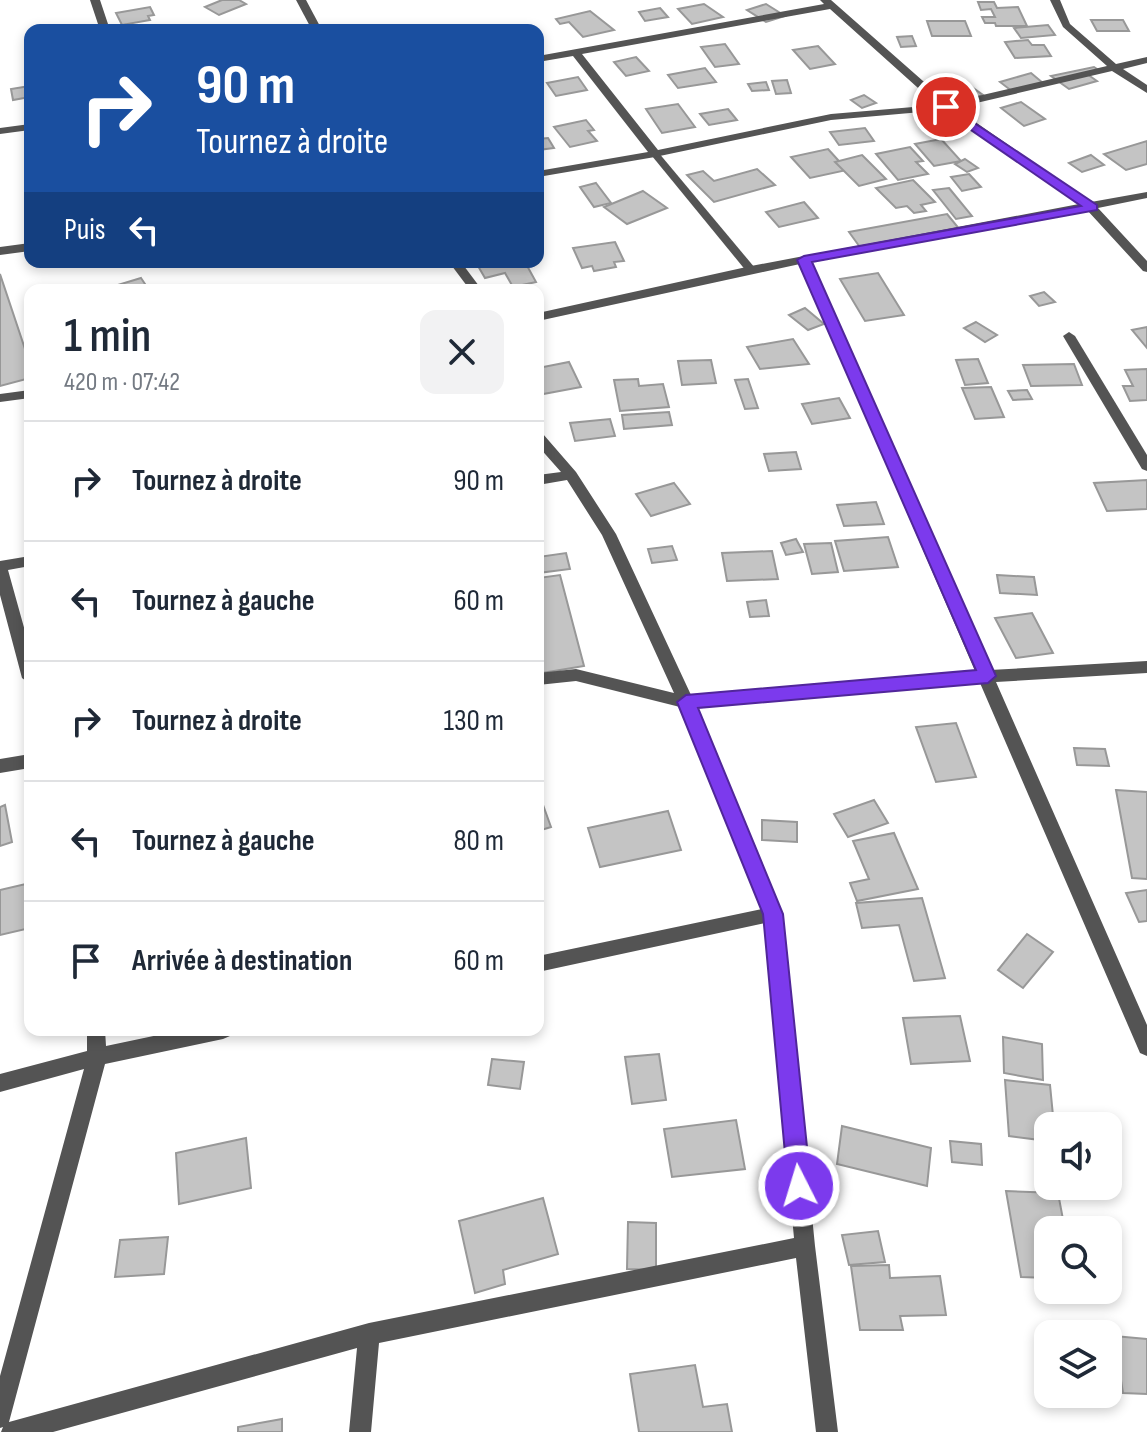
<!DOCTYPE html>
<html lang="fr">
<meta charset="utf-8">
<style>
body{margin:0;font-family:"Sofia Sans Condensed",sans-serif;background:#f2f2f3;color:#1f2937;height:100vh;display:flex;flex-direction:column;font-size:30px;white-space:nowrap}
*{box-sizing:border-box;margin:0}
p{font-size:26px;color:#747a83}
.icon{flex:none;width:44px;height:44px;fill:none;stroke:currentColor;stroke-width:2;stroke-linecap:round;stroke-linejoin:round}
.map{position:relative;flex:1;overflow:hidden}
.side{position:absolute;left:24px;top:284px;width:520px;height:752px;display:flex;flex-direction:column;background:#fff;border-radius:16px;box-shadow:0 4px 12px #0003}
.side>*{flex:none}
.top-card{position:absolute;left:24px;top:24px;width:520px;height:244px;border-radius:16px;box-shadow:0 4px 12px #0003;background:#1a4fa0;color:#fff;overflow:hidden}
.tools{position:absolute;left:1034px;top:1112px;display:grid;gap:16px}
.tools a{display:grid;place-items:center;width:88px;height:88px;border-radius:16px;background:#fff;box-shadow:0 4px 12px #0003;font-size:40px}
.pin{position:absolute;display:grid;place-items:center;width:68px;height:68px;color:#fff;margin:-34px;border:4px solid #fff;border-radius:50%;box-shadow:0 2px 8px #0007}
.me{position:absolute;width:88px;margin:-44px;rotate:355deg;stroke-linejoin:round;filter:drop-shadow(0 0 6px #0008)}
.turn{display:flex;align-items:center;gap:28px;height:168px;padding:0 40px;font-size:36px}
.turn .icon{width:104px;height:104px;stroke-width:2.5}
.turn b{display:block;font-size:56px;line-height:68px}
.then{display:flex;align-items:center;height:76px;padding:0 40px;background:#0003;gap:16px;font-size:30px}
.round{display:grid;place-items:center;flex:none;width:84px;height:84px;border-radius:16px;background:#f2f2f3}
.headline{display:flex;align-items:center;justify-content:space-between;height:136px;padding:0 40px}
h1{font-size:48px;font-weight:600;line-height:60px}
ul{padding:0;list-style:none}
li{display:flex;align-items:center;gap:24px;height:120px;padding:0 40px;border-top:2px solid #e0e1e3}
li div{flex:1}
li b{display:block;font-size:30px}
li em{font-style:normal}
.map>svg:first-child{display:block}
</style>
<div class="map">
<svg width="1147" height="1432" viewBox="0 0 1147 1432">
<rect width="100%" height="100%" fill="#fff"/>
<g fill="#c4c4c4" stroke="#989898" stroke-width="2">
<polygon points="222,0 239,0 246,4 219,15 205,7"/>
<polygon points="978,2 994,2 997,8 1018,7 1027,26 996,26 995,23 985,23 982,17 995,17 991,9 981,10"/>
<polygon points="704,4 723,17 692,24 678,9"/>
<polygon points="766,4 785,16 766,22 747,10"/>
<polygon points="150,7 154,15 148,16 150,20 122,25 116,13"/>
<polygon points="660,8 668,17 645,21 639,12"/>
<polygon points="590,11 614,30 583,37 569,22 560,24 556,19"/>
<polygon points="1091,20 1123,20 1129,31 1097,31"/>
<polygon points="927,21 965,21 971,36 932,36"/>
<polygon points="1048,25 1055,35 1021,38 1014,28"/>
<polygon points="912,36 916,46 901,47 897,37"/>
<polygon points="1028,40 1032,45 1044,45 1051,56 1015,58 1005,42"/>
<polygon points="725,44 739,64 715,67 701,47"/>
<polygon points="818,46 835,64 810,69 793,50"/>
<polygon points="636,57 649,71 626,76 614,62"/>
<polygon points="1094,67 1100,71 1087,74 1097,81 1069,89 1051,76"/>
<polygon points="705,68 716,82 678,88 668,75"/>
<polygon points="1031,73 1043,83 1013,92 1000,82"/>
<polygon points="578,77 587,90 556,96 547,83"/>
<polygon points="787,80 791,93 776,94 772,81"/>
<polygon points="962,80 983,95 962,102 941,87"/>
<polygon points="766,82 769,90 752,91 748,84"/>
<polygon points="30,86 30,97 13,100 11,89"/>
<polygon points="864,95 876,103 862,108 851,100"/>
<polygon points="1021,102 1045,119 1024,126 1001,108"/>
<polygon points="678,104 695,127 662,133 646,109"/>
<polygon points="728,109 737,120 709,125 700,114"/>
<polygon points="586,120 594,130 588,131 597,141 570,147 554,127"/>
<polygon points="865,128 874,141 839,145 830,132"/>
<polygon points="548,138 554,148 538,150 538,139"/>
<polygon points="941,139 961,161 934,166 915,144"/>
<polygon points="1147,141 1147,164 1126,170 1104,154"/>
<polygon points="910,147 923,161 916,162 928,174 898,180 876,154"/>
<polygon points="828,149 847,170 810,178 791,157"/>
<polygon points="862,155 886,179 859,186 835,162"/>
<polygon points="1091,155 1104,165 1082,172 1069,163"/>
<polygon points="965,159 978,168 967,172 955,164"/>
<polygon points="757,169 775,185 714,202 687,175 703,171 714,181"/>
<polygon points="969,174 981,187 962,191 951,177"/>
<polygon points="913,180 935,202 921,205 926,211 914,213 907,206 896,208 876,188"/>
<polygon points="596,183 611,203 594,207 580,187"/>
<polygon points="949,188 972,216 956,219 933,190"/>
<polygon points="643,191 667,208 627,224 604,207"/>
<polygon points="804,202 818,218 779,227 766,212"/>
<polygon points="947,214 961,231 862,250 849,232"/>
<polygon points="615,242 624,261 614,262 616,267 594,271 592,266 582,268 573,248"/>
<polygon points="497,262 525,262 536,282 513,287 505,273 485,278 478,266"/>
<polygon points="878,273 904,315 865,321 840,279"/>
<polygon points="0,274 30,364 30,378 0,386"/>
<polygon points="141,278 149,290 113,290 111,287"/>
<polygon points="1044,292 1055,302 1039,306 1030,296"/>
<polygon points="805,308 824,324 808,330 789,315"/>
<polygon points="976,322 997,335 985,342 964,328"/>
<polygon points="1147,327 1147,348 1132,330"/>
<polygon points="793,339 809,364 760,369 747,347"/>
<polygon points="978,359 988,383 965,385 956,360"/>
<polygon points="711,360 716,383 682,385 678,361"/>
<polygon points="569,362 581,387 538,395 538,368"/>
<polygon points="1074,364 1082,385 1031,386 1023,365"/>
<polygon points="1147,369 1147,400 1130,401 1123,386 1133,386 1125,370"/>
<polygon points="638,379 639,386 663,384 669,407 620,411 614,380"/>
<polygon points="748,379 758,408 745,409 735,380"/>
<polygon points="991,387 1004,417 975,419 962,388"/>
<polygon points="1027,390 1032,399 1013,400 1008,391"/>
<polygon points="839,398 850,418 812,424 802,404"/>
<polygon points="669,412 672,425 624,429 622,415"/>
<polygon points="610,419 615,436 575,441 570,423"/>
<polygon points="796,452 801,469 769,471 764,454"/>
<polygon points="1147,480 1147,509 1107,511 1094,483"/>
<polygon points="674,483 690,504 651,516 636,494"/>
<polygon points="876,502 884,524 844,526 837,505"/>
<polygon points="888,537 898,567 844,571 835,541"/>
<polygon points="796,539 803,552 786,555 781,543"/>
<polygon points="831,543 838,572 812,574 804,544"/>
<polygon points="672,546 677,560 652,563 648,549"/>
<polygon points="772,551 778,579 727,581 722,553"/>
<polygon points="566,553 570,569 538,573 538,557"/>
<polygon points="560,575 584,666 542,673 538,655 538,578"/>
<polygon points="997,575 1034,577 1037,595 1000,593"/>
<polygon points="766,600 769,616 750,617 747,602"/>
<polygon points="1032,613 1053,653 1016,658 995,618"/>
<polygon points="956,723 976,777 936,782 916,727"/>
<polygon points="1074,748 1105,749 1109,766 1077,765"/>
<polygon points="1116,790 1147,792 1147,879 1132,878"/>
<polygon points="538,791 551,827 538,831"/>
<polygon points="874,800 888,823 848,837 834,814"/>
<polygon points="5,805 12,842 0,846 0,807"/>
<polygon points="668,811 681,850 600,867 588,828"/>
<polygon points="762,820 797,822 797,842 762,840"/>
<polygon points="894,833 918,889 857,901 850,883 869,879 853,841"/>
<polygon points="30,883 30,928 0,935 0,890"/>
<polygon points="1147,890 1147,921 1139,922 1126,893"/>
<polygon points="922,898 945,978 914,981 899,925 862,928 856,903"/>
<polygon points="1027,934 1053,952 1023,988 998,970"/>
<polygon points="960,1016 970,1061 911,1064 903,1018"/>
<polygon points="1003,1037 1042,1044 1043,1080 1004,1073"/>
<polygon points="659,1054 666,1100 632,1104 625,1057"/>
<polygon points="492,1059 524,1062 520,1089 488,1085"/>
<polygon points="1005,1080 1050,1085 1054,1126 1048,1126 1048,1141 1009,1136"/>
<polygon points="736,1120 745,1169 672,1177 664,1129"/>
<polygon points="842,1126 931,1148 927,1186 837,1164"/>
<polygon points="246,1138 251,1188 179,1204 176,1153"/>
<polygon points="950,1141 981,1144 982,1165 952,1162"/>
<polygon points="1006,1191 1058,1193 1065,1230 1048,1230 1048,1278 1021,1277"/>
<polygon points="543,1198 558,1254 503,1270 505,1284 475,1293 459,1221"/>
<polygon points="628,1222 656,1223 656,1270 627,1269"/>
<polygon points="878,1231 885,1262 849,1265 842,1235"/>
<polygon points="168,1237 164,1274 115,1277 120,1240"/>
<polygon points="889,1265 890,1278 940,1276 946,1315 900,1316 903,1330 860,1330 851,1266"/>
<polygon points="1114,1336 1147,1339 1147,1394 1123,1393"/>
<polygon points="1108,1350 1114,1350 1120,1391 1108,1390"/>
<polygon points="695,1365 703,1407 727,1404 732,1432 639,1432 630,1374"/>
<polygon points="282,1419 282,1432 238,1432 238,1427"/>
</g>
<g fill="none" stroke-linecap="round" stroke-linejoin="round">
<polygon fill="#545454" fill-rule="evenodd" points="652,152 658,152 755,268 755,272 747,272 652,156"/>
<g fill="#545454" fill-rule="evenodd">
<polygon points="90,0 100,0 110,30 100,30"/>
<polygon points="296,0 306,0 322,30 312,30"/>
<path d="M820,0H831L948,103L1107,66L1063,27L1050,0H1060L1070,24L1116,64L1147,57V63L1123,69L1147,85V93L1112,71L955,108L1091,202L1147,192V198L1098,208L1147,261V272L1143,271L1087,210L811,262L990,670L1147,661V673L996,682L1147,1025V1056L1140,1053L980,683L696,707L782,914L815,1246L838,1432H816L796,1258L379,1343L371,1432H349L357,1348L53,1432H1L3,1427L0,1428V1376L84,1069L0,1092V1074L87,1051V1030H105L106,1046L182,1030H232L230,1036L223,1039L105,1064L9,1422L369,1323L794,1238L765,923L538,972V956L762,909L680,707L576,681L538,685V673L576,669L674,693L602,535L567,480L538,485V475L561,472L538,446V433L543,434L576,472L616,534L691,695L975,671L800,264L538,321V313L751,266L1079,204L944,110L831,120L655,157L538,177V171L648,152L573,56L538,62V56L824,4ZM830,9L937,105L831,114L658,150L582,54Z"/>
<polygon points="30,124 30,130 0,134 0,128"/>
<polygon points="30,243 30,251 0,255 0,247"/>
<polygon points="449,262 461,262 482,290 470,290"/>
<polygon points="1069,332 1075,336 1147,455 1147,471 1142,469 1063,336"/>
<polygon points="30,390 30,398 0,402 0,394"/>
<polygon points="30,556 30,566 8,570 30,649 30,684 22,678 0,595 0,561"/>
<polygon points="30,754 30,768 0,773 0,759"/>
</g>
</g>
<polygon fill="#7c3aed" stroke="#51269a" stroke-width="2" points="946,104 1097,205 1097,210 812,262 996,676 988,683 698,708 783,914 811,1186 807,1194 799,1197 791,1194 788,1186 763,914 677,702 686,695 976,670 797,260 804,256 1081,206 942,110 940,107"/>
</svg>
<div class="tools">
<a><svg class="icon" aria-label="sound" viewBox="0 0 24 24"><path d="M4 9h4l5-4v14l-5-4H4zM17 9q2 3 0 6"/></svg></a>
<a><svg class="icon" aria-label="search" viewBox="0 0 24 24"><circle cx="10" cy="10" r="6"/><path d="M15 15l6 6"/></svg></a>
<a><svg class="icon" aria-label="layers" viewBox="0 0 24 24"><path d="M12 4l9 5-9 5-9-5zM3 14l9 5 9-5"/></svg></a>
</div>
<div class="pin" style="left:946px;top:107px;background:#d93025"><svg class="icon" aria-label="arrive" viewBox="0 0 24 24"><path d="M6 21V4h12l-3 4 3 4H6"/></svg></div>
<svg class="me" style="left:799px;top:1186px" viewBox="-20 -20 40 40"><circle r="17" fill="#7c3aed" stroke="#fff" stroke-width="3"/><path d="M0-11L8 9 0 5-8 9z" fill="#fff"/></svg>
<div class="top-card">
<div class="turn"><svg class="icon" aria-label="right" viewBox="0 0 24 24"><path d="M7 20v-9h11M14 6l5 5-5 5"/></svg><div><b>90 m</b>Tournez à droite</div></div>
<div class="then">Puis<svg class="icon" aria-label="left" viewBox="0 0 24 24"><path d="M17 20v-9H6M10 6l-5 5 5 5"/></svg></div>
</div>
<section class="side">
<div class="headline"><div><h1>1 min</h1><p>420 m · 07:42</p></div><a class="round"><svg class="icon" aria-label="close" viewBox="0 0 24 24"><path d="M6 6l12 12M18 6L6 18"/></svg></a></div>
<ul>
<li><svg class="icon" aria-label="right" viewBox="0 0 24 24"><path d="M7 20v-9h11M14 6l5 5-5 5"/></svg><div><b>Tournez à droite</b></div><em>90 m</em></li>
<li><svg class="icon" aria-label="left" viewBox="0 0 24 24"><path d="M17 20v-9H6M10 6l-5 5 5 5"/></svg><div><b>Tournez à gauche</b></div><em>60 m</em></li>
<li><svg class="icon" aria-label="right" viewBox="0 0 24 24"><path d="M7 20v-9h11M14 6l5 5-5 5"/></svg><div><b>Tournez à droite</b></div><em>130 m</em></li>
<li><svg class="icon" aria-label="left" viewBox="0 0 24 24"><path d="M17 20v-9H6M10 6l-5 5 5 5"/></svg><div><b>Tournez à gauche</b></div><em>80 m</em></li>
<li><svg class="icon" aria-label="arrive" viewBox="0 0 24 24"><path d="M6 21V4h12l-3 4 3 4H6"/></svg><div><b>Arrivée à destination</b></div><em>60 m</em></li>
</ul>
</section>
</div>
